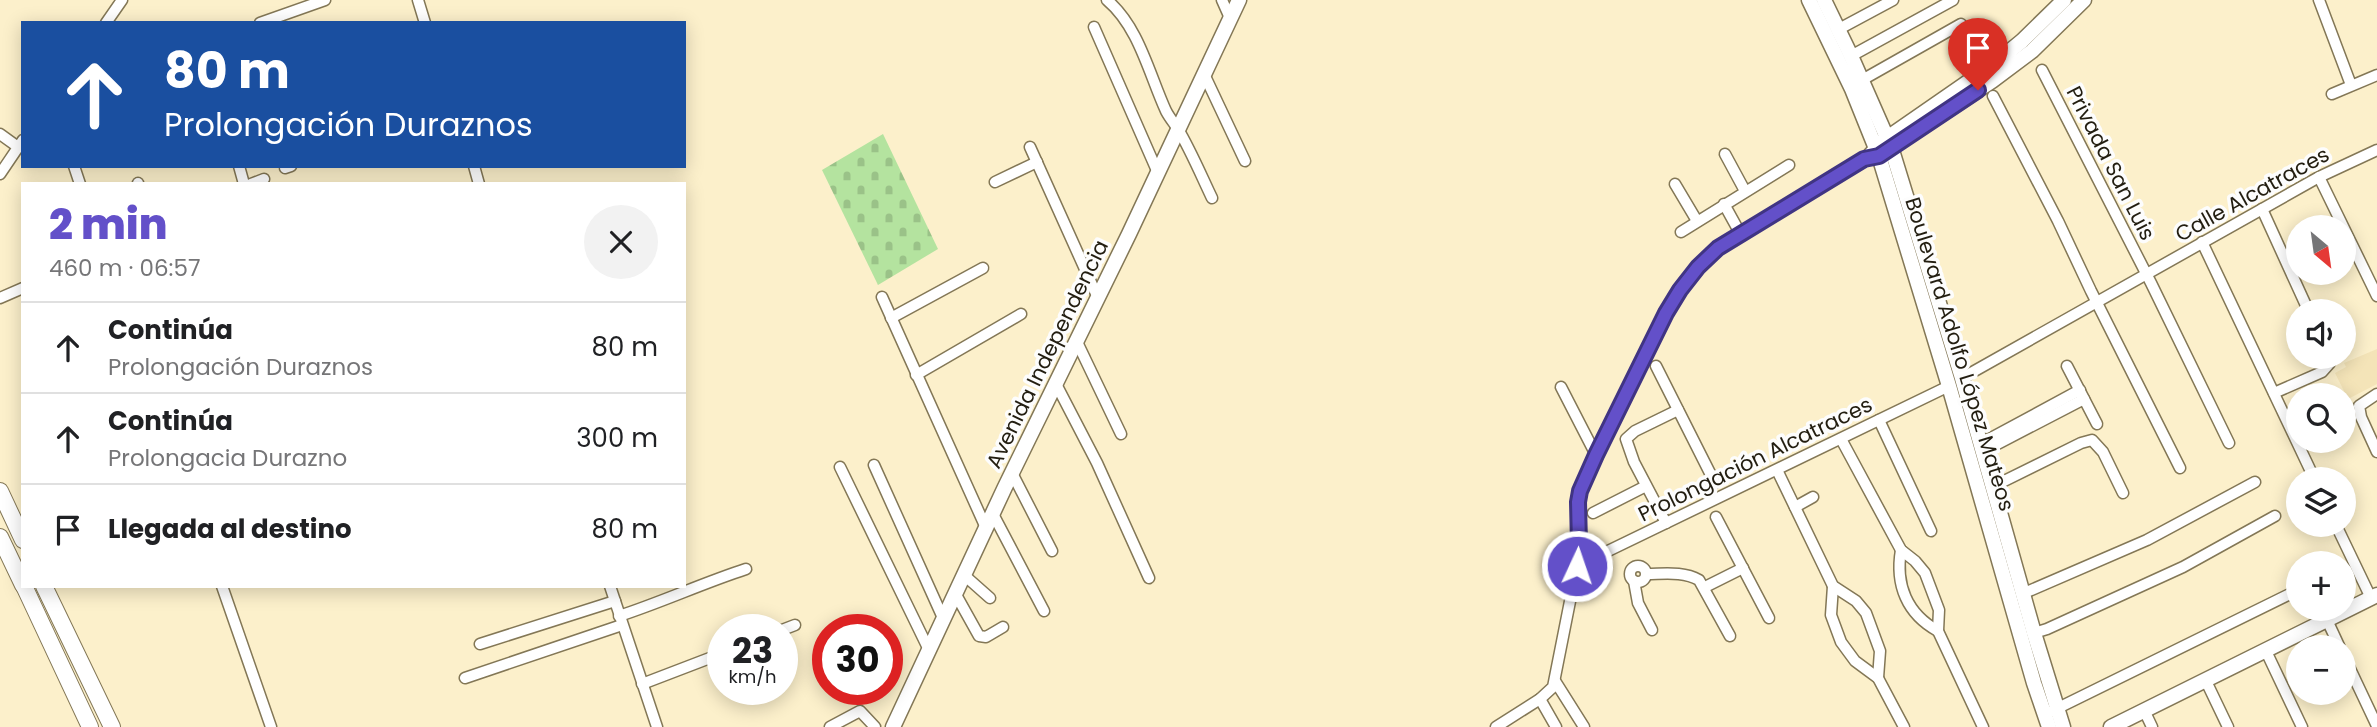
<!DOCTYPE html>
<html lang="es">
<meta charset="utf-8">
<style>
body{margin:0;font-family:Poppins,sans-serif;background:#f2f2f2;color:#202124;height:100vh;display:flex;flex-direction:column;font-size:26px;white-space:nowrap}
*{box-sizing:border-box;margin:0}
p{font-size:23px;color:#757577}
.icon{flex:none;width:38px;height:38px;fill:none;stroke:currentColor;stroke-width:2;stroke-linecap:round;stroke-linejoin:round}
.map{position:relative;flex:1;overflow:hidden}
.panel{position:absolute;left:21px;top:182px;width:665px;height:406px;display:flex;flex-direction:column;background:#fff;border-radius:0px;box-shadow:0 4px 18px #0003}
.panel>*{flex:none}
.banner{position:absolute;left:21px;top:21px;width:665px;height:147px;border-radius:0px;box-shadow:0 4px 18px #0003;background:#1a4fa0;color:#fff;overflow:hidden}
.needle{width:46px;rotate:151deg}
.tools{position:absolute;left:2286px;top:215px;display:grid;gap:14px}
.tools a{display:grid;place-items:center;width:70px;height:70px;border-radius:50%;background:#fff;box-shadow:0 4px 18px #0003;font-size:35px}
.speed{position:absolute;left:707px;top:614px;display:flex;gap:14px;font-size:35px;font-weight:700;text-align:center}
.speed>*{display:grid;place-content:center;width:91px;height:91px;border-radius:50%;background:#fff;box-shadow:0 4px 18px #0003;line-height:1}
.speed small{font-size:18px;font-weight:400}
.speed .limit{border:10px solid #d22;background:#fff;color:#111}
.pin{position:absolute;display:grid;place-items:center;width:60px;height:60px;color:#fff;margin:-72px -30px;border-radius:50% 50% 50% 0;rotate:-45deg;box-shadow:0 0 7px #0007}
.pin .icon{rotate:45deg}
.me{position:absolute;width:77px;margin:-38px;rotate:3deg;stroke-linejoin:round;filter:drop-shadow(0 0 5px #0008)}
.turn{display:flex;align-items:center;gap:24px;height:147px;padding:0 28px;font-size:32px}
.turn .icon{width:91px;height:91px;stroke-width:2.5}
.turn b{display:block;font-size:49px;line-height:60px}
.round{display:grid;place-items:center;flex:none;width:74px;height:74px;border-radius:37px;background:#f2f2f2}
.head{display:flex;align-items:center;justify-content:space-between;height:119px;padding:0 28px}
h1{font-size:42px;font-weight:800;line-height:52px;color:#6350c9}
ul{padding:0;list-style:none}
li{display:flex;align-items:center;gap:21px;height:91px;padding:0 28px;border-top:2px solid #e0e0e0}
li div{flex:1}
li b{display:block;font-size:26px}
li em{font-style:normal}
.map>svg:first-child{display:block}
</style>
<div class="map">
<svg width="2377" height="727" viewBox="0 0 2377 727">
<defs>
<pattern id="cemetery-stones" width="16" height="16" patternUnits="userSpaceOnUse" patternTransform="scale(1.75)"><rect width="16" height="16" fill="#b4e39f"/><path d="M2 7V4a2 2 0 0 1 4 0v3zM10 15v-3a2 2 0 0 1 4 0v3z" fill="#9ac288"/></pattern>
</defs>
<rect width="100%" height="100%" fill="#fcf0cb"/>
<polygon fill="#f4e4b8" points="2377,349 2377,384 2348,399 2335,373 2346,367 2344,363"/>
<polygon fill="url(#cemetery-stones)" points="883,134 938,249 878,285 822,170"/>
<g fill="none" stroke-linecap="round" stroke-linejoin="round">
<g stroke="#837756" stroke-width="13">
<g id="street">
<polyline points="418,0 425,23"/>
<path d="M1107,0C1139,27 1149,74 1166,111C1169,117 1174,123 1178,129C1191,151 1201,175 1212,198"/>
<polyline points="1222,0 1230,18"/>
<polyline points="2319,0 2351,85"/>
<polyline points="106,23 122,0"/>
<polyline points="260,23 325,0"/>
<polyline points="1094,27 1158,173"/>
<polyline points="1839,29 1893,0"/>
<polyline points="1851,56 1953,0"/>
<polyline points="2042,70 2151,283 2229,443"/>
<polyline points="1204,74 1245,161"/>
<polyline points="1862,80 1961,24"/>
<polyline points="2332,94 2377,75"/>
<polyline points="1993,96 2058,221 2091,291 2180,468"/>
<polyline points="0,134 18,147"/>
<polyline points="1030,147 1098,298"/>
<polyline points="1725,154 1745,191"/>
<polyline points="74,166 80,184"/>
<polyline points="239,166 244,184"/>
<polyline points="474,166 479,184"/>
<polyline points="285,168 291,166"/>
<polyline points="0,174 23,140"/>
<polyline points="2319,177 2377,296"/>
<polyline points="995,182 1037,162"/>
<polyline points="138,183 138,184"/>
<polyline points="251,184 264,179"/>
<polyline points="1675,184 1697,221"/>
<polyline points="1724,204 1740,233"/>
<polyline points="2262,209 2309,312"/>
<polyline points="1681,232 1789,165"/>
<polyline points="2202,242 2315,480"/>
<polyline points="882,297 986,528"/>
<polyline points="0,298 23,288"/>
<polyline points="891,318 983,268"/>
<polyline points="1077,342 1121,434"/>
<polyline points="1656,366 1715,483"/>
<polyline points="2067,366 2097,424"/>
<polyline points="916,375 1021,314"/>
<polyline points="1962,378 2319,177 2377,150"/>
<polyline points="1056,384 1097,463 1149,578"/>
<polyline points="1561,387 1596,455"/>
<polyline points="2274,393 2322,372 2330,363 2330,357"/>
<polyline points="2377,394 2359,406 2361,417 2377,452"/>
<polyline points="1879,420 1931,531"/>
<polyline points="1841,439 1901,550 1915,561 1925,573 1939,610 1938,631 1983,727"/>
<polyline points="1980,444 2080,390"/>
<polyline points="1982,452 2084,399"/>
<polyline points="874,465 943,618"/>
<polyline points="840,467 929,650"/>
<polyline points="1777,470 1833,586 1856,601 1866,613 1880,651 1878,678"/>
<polyline points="1012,473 1052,551"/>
<polyline points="1992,487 2081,443 2092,440 2103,452 2123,493"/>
<polyline points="1795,507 1813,497"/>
<polyline points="1593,513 1646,486"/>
<polyline points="993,514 1044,611"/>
<polyline points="1716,517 1769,618"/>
<polyline points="1666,523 1634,462 1626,439 1635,431 1678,410"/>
<polyline points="2336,525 2371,598"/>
<path d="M1901,550C1895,585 1907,614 1938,631"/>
<circle cx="1638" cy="574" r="8"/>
<polyline points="1577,566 1949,386"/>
<path d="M1647,574C1664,574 1683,571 1699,580L1730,636"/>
<polyline points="964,575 990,598"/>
<polyline points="1634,581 1638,603 1652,630"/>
<polyline points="222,586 271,727"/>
<polyline points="610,586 657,727"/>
<polyline points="1833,586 1831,615 1841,642 1855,661 1878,678 1904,727"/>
<polyline points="1705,587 1743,568"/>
<polyline points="955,593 979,636 986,637 1003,627"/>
<polyline points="2022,594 2147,540 2255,482"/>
<path d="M619,616C662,602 703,583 746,569"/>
<polyline points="2327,620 2340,648"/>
<polyline points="782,630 795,625"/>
<polyline points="2034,633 2047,629 2183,567 2275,516"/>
<polyline points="480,644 615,601"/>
<polyline points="2265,649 2302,727"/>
<polyline points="2343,654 2377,726"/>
<polyline points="465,678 622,625"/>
<polyline points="2205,679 2228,727"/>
<polyline points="1555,681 1584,727"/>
<polyline points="642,684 723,653"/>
<polyline points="1540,699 1556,727"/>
<polyline points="2144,710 2152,727"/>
<polyline points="2052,711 2298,590"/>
<polyline points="830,727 860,711 875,727"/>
<path d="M1496,727L1540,699L1553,687L1577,566L1579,544L1578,502L1580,491L1666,313C1681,288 1697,267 1718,248L1864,159L1875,147"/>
</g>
</g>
<g stroke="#837756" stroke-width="17">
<g id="secondary">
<polyline points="1809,0 1852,89 1879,156 1949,386 2034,683 2049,727"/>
<polyline points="1824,0 1851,56 1891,147 1962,378 2034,633 2063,727"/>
<polyline points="1880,143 1994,64 2022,41 2064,0"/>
<polyline points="1886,151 1992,81 2032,51 2084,0"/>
<polyline points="893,727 1005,487 1129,234 1239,0"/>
<polyline points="2111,727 2377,595"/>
</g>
</g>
<g stroke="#837756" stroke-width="18">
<g id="primary">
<polyline points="0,491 23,540"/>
<polyline points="0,537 23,585"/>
<polyline points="24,586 90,727"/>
<polyline points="44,586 112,727"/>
</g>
</g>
<use href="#street" stroke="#fff" stroke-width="10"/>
<use href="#secondary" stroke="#fff" stroke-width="14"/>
<use href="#primary" stroke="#fff" stroke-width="16"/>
</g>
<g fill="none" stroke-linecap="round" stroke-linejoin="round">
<g stroke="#403483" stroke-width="18">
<polyline id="route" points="1577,566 1579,544 1578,502 1580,491 1596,455 1666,313 1680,290 1698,267 1718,248 1864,159 1879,156 1978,90"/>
</g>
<use href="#route" stroke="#6350c9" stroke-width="12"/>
</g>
<g text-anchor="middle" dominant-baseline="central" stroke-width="7" stroke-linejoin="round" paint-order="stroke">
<g font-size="21" fill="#221d10" stroke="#fdfdfd">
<text transform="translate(2111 163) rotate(63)">Privada San Luis</text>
<text transform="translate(2252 194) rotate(-29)">Calle Alcatraces</text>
<text transform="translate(1047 354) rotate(-64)">Avenida Independencia</text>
<text transform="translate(1960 354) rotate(73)">Boulevard Adolfo López Mateos</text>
<text transform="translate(1755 459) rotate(-26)">Prolongación Alcatraces</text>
</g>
</g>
</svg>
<div class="tools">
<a><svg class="needle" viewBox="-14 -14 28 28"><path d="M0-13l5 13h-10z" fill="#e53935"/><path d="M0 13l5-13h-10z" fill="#757577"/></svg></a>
<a><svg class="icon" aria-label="sound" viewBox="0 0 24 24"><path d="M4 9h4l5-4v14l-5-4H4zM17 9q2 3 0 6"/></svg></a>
<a><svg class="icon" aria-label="search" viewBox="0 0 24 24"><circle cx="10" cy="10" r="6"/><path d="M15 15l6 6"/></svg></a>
<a><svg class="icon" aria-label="layers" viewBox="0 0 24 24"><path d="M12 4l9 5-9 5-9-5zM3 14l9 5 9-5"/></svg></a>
<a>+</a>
<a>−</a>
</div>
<div class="speed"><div>23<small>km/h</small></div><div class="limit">30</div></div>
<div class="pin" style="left:1978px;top:90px;background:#d93025"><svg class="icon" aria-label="arrive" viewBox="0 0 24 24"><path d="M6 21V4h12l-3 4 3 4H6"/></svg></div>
<svg class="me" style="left:1577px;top:566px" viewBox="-20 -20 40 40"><circle r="17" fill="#6350c9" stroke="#fff" stroke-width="3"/><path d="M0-11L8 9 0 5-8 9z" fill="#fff"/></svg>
<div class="banner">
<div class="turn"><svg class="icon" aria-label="ahead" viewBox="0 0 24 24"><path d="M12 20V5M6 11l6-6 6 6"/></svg><div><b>80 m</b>Prolongación Duraznos</div></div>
</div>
<section class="panel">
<div class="head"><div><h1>2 min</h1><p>460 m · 06:57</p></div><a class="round"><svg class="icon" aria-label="close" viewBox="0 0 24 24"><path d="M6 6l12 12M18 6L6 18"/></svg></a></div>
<ul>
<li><svg class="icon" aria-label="ahead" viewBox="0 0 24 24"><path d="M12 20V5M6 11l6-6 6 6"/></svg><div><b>Continúa</b><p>Prolongación Duraznos</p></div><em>80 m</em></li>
<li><svg class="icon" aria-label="ahead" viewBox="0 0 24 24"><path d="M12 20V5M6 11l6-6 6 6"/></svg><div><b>Continúa</b><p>Prolongacia Durazno</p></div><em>300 m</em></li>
<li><svg class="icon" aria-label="arrive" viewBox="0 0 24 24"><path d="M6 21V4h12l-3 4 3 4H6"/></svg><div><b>Llegada al destino</b></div><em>80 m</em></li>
</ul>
</section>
</div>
